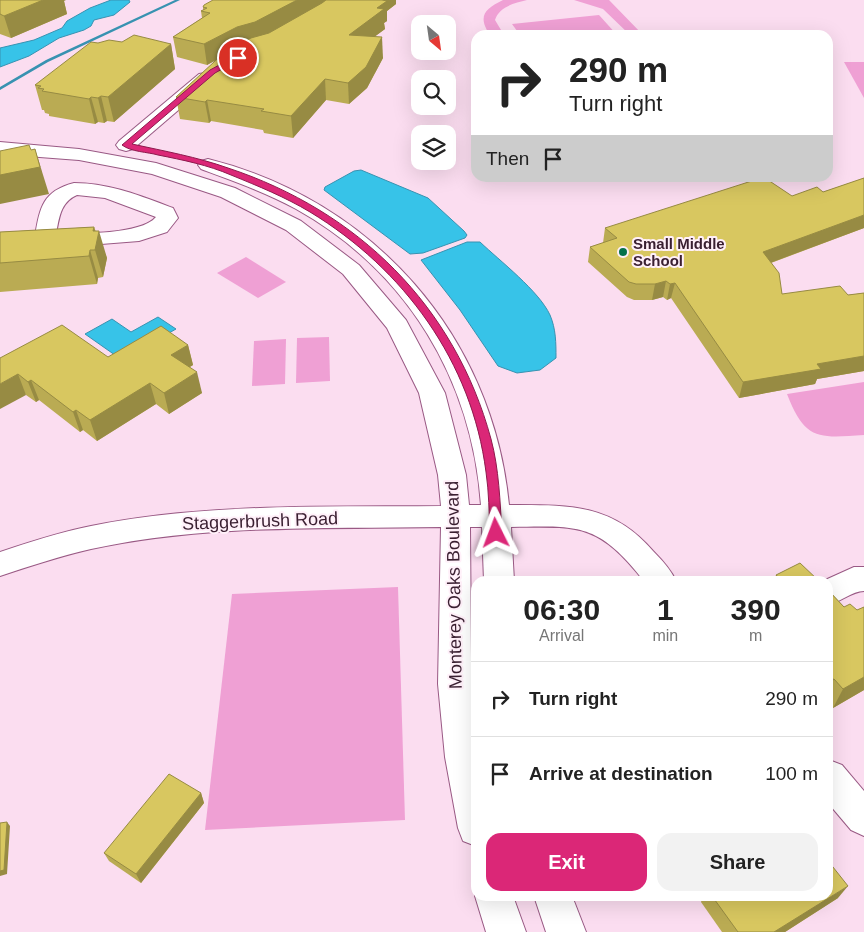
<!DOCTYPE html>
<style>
body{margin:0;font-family:Helvetica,sans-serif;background:#f2f2f2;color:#222;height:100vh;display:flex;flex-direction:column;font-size:19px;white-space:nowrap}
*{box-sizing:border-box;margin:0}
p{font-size:16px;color:#767676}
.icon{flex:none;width:28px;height:28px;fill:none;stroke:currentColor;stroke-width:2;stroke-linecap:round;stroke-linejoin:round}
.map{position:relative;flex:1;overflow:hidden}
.drawer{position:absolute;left:471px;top:576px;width:362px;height:325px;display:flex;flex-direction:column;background:#fff;border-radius:15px;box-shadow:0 5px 20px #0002}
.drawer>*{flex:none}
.guide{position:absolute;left:471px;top:30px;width:362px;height:152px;border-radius:15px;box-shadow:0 5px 20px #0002;background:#fff;color:#222;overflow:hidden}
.needle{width:32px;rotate:151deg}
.buttons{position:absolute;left:411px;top:15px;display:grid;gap:10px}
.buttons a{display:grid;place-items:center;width:45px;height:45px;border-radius:10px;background:#fff;box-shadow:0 5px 20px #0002;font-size:25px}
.pin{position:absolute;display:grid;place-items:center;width:42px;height:42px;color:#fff;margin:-21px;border:2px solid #fff;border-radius:50%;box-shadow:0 1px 5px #0007}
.me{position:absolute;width:55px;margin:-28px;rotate:357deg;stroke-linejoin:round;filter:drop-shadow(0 0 4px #0008)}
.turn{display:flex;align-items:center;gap:18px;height:105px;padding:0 15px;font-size:22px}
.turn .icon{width:65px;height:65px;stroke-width:2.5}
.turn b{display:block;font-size:35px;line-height:42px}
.then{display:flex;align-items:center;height:48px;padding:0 15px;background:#0003;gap:10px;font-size:19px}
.eta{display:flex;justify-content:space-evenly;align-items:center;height:85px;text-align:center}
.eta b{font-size:30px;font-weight:700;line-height:35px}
.cta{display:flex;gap:10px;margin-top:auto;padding:10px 15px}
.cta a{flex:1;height:58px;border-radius:15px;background:#db2777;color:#fff;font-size:20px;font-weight:700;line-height:58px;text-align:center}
.cta a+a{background:#f2f2f2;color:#222}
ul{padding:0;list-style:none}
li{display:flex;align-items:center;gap:15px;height:75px;padding:0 15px;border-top:1px solid #e0e0e0}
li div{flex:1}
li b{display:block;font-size:19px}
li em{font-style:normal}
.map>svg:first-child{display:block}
</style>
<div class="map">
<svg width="864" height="932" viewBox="0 0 864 932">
<rect width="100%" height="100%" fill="#fbddf0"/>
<g fill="#efa0d4">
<path d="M503,0H527C514,3 499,7 495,20L504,35H490C477,16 485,9 503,0Z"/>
<polygon points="574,0 609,0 643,35 630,35 603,9"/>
<polygon points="599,15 617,35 520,35 512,24"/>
<polygon points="844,62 864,62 864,98"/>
<polygon points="246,257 286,282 258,298 217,273"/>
<polygon points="329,337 330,381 296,383 297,338"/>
<polygon points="286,339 285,384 252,386 254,341"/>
<path d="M864,382V435C819,438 805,441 787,394Z"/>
<polygon points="398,587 405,820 205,830 232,594"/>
</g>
<g fill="#37c3e8" stroke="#3892b1">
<polygon points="111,0 129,0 130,2 114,15 94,20 91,26 84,30 59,38 29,56 0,67 0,48 34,40 62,28 67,21 90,8"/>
<polygon points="361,170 428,198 464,231 467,235 465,238 423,253 410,254 324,190 325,187 354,171"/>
<path d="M467,242H480C500,261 539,291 550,315C556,329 556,343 556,358L540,370L517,373L498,366L460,310L421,260Z"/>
<polygon points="158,317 176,329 122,360 85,334 112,319 131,332"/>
</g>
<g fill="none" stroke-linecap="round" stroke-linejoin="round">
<polygon fill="#3892b1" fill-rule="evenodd" points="175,0 180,0 48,62 0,90 0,87 46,60"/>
<g stroke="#995984" stroke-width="2">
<g id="minor">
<polygon points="205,73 211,74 214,78 211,82 133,149 126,151 119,149 116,145 119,141 199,74"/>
<path d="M0,142L79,149L156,163L235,188L301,221L359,265L406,320L445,393L466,475L469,505H481C472,379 407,271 296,209C265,192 233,181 201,169L198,165L201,161L208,159C373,200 493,336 509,505C568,505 612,503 653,551C662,560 671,570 676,581H644C598,523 580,526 511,527L514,581H484L482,527H470L471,658L476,730V846L463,841L458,828L445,757L438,684L441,527C325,529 205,524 91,549C60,556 30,566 0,576V552C30,542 60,532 91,526C206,503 324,507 441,506L438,475L419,393L387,328L343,274L286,230L221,197L152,174L79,160L0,154Z"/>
<path d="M74,183C109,183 141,196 173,208L178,218L167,232L139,241L0,252V238L35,236C40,207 43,191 74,183ZM77,195L105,198L156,217C141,235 81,233 56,234C59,219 60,202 77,195Z"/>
<path d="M854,567H864V591C852,591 840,602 829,605V581H823Z"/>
<polygon points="829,760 842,765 864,791 864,836 851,830 829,804"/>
<polygon points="476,892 476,896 513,896 526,932 486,932 475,896"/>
<polygon points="534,896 572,896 586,932 546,932"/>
</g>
</g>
<use href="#minor" fill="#fff" fill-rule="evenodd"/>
</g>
<g fill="#baab53">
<polygon points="0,0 64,1 67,14 11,38 0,34"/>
<polygon points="396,4 387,11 387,21 384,23 385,29 374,37 383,58 367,88 349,104 326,100 293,138 264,133 263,130 211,121 209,123 180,119 176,97 218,59 207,65 177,57 173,37 202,18 201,11 203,10 203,7"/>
<polygon points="122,42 171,44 175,69 114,122 107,121 104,123 98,122 95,124 49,116 49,114 45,113 44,110 42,110 35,85 98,43"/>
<polygon points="864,178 864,228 771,263 782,294 848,295 864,293 864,371 817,379 815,384 739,398 671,298 667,300 663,297 652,300 634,300 627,297 588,262 590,247 603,243 605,228 792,196 823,192"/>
<polygon points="94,227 107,258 103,277 98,278 97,284 0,292 0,232"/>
<polygon points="188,345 193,365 190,367 202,393 169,414 156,404 97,441 83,430 80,432 39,400 36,402 26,395 0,358 108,357"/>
<polygon points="776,575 819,581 773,581"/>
<polygon points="829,591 844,607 857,610 864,607 864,690 833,708 829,704"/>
<polygon points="201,793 204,803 141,883 109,861 104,853"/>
<polygon points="703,896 829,896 838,898 785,932 722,932 701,902"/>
</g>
<g fill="#978b43">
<polygon points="43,0 66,0 64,1 67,14 11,38 4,16"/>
<polygon points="297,0 328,0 310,13 240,47 207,65 204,44 237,27"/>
<polygon points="377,0 396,0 396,4 387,11 387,21 384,23 385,29 350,55 349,35"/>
<polygon points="382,37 383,58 367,88 349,104 348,83"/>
<polygon points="171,44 175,69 114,122 108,97"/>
<polygon points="325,79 326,100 293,138 291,116"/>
<polygon points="101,96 107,121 104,123 98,98"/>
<polygon points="91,97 98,122 95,124 89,99"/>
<polygon points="207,100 211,121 209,123 205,102"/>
<polygon points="35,149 49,194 0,204 0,175"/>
<polygon points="864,215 864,228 759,267 763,252"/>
<polygon points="94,227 97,239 99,231 107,258 103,277 95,250 93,231"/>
<polygon points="90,250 98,278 97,284 89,256"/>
<polygon points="666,281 663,297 652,300 655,284"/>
<polygon points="675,283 671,298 667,300 670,284"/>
<polygon points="188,345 193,365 176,375 171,355"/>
<polygon points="864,356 864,371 817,379 815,384 739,398 743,382 817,364"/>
<polygon points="197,372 202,393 169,414 164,393"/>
<polygon points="18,374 26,395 0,409 0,384"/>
<polygon points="31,380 39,400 36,402 28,382"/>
<polygon points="150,383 156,404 97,441 90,420"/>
<polygon points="76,410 83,430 80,432 73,412"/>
<polygon points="864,677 864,690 833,708 843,689"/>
<polygon points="834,679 829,688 829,685 831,680"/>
<polygon points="201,793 204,803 141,883 136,874"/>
<polygon points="7,822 10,826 7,874 0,876 0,871"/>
<polygon points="848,886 838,898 785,932 774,932"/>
</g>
<g fill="#d8c760" stroke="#978b43">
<polygon points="0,0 43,0 4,16 0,14"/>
<polygon points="213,0 297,0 255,22 237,27 204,44 173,37 210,13 201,11 207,8 203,7 204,5"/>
<polygon points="326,0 382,0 387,1 377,8 384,9 349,35 382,37 366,67 348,83 325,79 291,116 261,111 264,109 207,100 205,102 176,97 227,50 251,38 269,33 322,3"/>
<polygon points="134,35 171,44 108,97 101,96 98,98 91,97 89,99 42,91 44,89 38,88 41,86 35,85 91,42 98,43 109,40 122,42"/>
<polygon points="29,145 31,150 35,149 40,167 0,175 0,151"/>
<polygon points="761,178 765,178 792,196 817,187 823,192 864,178 864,215 763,252 779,273 782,294 840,286 848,295 864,293 864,356 817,364 821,369 743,382 675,283 670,284 666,281 655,284 636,284 629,282 590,247 617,238 605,228"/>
<polygon points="94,227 93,231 99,231 95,250 90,250 89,256 0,263 0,232"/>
<polygon points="62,325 108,357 161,326 188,345 171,355 197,372 164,393 150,383 90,420 76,410 73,412 31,380 28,382 18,374 0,384 0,358"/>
<polygon points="800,563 819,581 783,581 776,575"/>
<polygon points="829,591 844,607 850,604 857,610 864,607 864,677 843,689 834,679 831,680 829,678"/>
<polygon points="169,774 201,793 136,874 104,853"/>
<polygon points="7,822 4,870 0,871 0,823"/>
<polygon points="829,862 848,886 774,932 738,932 712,896 829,896"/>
</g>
<path fill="#db2777" stroke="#8e194d" d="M236,56L242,58L215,73L132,144C164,151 197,157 228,168C358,211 455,306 491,439C499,469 500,501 502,533L501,536H492L490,533C489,513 489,492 486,472C472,362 404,269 310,212C285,197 258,186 231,175C208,165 183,160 158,155C148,152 131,152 122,145L210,70Z"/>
<circle fill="#05724a" stroke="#fff0f9" stroke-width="2" cx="623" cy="252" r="5"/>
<g text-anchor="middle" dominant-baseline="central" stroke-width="4" stroke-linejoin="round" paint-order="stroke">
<g font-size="15" font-weight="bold" fill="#3a1f31" stroke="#fff0f9" text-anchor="start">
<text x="633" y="243">Small Middle<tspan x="633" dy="17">School</tspan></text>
</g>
<g font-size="18" fill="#3a1f31" stroke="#fff0f9">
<text transform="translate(260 521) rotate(-2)">Staggerbrush Road</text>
<text transform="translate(454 585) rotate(-91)">Monterey Oaks Boulevard</text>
</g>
</g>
</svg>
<div class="buttons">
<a><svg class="needle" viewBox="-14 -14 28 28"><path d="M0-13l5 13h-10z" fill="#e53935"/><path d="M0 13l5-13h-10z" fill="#767676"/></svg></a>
<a><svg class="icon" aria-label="search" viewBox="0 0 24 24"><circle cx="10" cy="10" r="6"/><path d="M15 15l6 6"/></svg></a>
<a><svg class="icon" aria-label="layers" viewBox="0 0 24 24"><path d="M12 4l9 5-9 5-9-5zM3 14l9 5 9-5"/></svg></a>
</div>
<div class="pin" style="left:238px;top:58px;background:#d93025"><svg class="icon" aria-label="arrive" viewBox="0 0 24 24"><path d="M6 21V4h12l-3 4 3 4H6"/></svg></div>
<svg class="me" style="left:496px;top:533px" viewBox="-20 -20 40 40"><path d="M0-17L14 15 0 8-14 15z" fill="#db2777" stroke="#fff" stroke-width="4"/></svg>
<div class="guide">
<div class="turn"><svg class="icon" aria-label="right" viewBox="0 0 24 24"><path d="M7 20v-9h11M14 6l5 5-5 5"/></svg><div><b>290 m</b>Turn right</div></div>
<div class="then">Then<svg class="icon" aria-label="arrive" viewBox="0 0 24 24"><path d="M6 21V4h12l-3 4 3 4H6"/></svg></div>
</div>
<section class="drawer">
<div class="eta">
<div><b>06:30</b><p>Arrival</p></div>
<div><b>1</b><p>min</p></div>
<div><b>390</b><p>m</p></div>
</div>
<ul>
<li><svg class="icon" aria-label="right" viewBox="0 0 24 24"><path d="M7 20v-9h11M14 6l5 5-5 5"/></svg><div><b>Turn right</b></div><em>290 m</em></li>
<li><svg class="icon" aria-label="arrive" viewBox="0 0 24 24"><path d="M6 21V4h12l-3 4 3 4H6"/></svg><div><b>Arrive at destination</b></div><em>100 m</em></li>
</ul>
<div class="cta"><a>Exit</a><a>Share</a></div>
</section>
</div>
